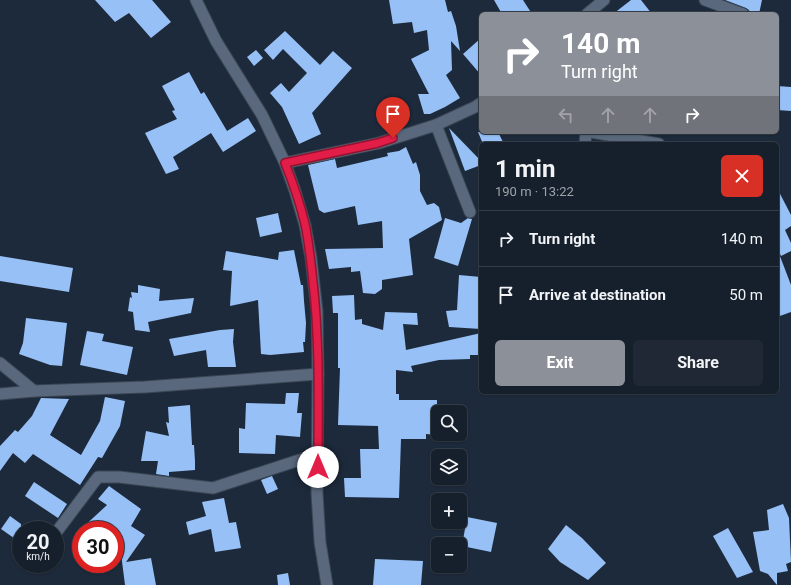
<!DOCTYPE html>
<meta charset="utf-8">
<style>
body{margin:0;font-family:Roboto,sans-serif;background:#1f2834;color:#f1f3f6;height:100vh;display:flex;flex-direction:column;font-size:15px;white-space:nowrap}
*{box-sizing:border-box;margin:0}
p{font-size:13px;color:#9ea3a9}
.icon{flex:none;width:22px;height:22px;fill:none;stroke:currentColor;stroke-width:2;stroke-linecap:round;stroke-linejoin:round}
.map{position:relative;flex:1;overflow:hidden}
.sheet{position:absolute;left:479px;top:142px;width:300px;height:252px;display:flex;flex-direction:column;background:#16202c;border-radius:6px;box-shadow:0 1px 3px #0004,0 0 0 1px #353e48}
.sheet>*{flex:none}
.top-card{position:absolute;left:479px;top:12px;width:300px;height:122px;border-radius:6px;box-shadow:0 1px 3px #0004,0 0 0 1px #353e48;background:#8c9099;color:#fff;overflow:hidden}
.fabs{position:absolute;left:431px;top:405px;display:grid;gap:8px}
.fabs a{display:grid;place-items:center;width:36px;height:36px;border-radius:6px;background:#16202c;box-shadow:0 1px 3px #0004,0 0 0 1px #353e48;font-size:20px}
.speed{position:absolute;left:12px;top:521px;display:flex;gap:8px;font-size:20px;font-weight:700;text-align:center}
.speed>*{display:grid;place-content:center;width:52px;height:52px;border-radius:50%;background:#16202c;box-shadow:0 1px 3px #0004,0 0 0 1px #353e48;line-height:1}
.speed small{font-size:10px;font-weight:400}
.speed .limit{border:6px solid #d22;background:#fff;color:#111}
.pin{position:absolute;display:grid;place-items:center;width:34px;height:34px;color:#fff;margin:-41px -17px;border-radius:50% 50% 50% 0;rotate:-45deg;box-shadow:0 0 4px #0007}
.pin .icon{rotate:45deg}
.me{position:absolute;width:44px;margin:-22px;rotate:0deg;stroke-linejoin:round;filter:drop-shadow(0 0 3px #0008)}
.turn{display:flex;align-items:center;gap:14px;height:84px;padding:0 16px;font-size:18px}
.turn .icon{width:52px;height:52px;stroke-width:2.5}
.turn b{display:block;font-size:28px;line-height:34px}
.lanes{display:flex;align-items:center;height:38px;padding:0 16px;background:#0003;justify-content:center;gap:20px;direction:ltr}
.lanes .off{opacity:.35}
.round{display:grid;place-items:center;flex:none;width:42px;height:42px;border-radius:6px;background:#1f2834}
.summary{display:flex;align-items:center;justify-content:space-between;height:68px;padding:0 16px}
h1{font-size:24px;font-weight:700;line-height:30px}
.button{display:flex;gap:8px;margin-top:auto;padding:8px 16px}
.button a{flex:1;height:46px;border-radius:6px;background:#8c9099;color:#fff;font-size:16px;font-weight:700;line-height:46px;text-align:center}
.button a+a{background:#1f2834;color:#f1f3f6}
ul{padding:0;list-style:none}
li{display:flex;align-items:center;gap:12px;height:56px;padding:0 16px;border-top:1px solid #353e48}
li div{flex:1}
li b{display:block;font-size:15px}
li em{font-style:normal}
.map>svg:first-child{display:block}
</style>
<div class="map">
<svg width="791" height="585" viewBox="0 0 791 585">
<rect width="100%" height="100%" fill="#1d2a3b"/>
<g fill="#97c0f6">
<polygon points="95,0 152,0 171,22 151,38 129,13 115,22"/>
<polygon points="389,0 445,0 448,12 451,11 456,26 460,51 451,41 452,70 446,75 460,98 445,107 430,114 424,114 418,94 429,94 411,59 429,50 427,30 414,33 412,22 393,24"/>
<polygon points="494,0 523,0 532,14 502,14"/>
<polygon points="631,0 641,0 652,14 613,14"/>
<polygon points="725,0 762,0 759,14 750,14 749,10 746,8"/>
<polygon points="285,31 320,65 333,51 352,68 312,113 321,134 299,144 282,107 270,93 281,83 289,92 307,73 283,49 273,60 264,50"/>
<polygon points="481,38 481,75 463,54"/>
<polygon points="256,50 263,58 254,66 247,57"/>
<polygon points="189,72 201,94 204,92 227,131 248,118 256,131 223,152 211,133 173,157 179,169 166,174 145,133 177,119 172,111 175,110 162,86"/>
<polygon points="777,86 791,87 791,111 777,110"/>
<polygon points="449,128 481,161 481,165 465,171"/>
<polygon points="478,132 498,132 504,144 483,144"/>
<polygon points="406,147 413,164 416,162 420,175 420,191 427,205 434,203 439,207 442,220 409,239 413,275 382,280 382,289 375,294 363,293 360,271 351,272 351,267 329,269 325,249 383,248 382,221 358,225 355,206 324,213 319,210 308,165 335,159 337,168 388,156 387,153 399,151"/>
<polygon points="777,188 791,215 791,226 785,230 791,243 791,251 781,256 777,247"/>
<polygon points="278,213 282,232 260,237 256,218"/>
<polygon points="445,218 461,223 468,218 472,219 458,266 434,258"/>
<polygon points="294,250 301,285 303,285 304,301 306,323 305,342 303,342 304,352 270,355 261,354 258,300 230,306 232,271 223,270 226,251 278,260 279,252"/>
<polygon points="777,251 778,251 791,285 791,312 777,317"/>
<polygon points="0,256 73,268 69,292 0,281"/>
<polygon points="459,275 481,277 481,329 449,327 446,311 457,310"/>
<polygon points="138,285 160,289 159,301 194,298 191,313 148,322 150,332 135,330 133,312 128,311 130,297 132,298 131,292 138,293"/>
<polygon points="354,295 355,320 362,319 362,324 383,330 385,312 417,313 418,325 403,324 406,350 481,333 481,355 470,355 470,359 439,360 411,366 413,372 396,370 396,394 399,394 399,400 437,400 437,435 426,434 426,439 401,439 399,498 345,497 344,478 361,478 360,449 379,449 378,426 338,425 340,368 338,368 338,313 333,313 332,296"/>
<polygon points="26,318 67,323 62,366 50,365 19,354 23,343"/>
<polygon points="234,329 233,342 236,367 208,367 206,350 174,356 169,339 220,330"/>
<polygon points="87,331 104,334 102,341 133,347 127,375 80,365"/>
<polygon points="286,393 299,393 297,413 302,413 300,437 276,435 275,454 239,453 239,428 245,429 246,403 285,404"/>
<polygon points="105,397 125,401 120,426 102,458 98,457 80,485 33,454 25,463 13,453 0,471 0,446 15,430 18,432 32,416 41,398 69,399 50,435 81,455 100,421"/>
<polygon points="190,405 192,445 194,445 195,461 195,470 169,472 169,476 156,474 158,461 141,461 146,431 169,436 166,422 169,423 168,407"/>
<polygon points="272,476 278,489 267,494 261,480"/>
<polygon points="34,482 67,504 58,518 25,496"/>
<polygon points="109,486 141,509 131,526 145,535 126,562 151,558 156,585 125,585 118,530 80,530 107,505 98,499"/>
<polygon points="224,498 229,523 236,522 241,548 215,552 211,529 189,535 186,522 206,516 202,502"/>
<polygon points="783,504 789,518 791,562 786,564 788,571 777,573 777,585 768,574 760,571 753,532 769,530 767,510"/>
<polygon points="10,516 21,524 21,543 1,529"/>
<polygon points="467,517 497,523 491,552 462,546"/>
<polygon points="566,525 582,538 606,563 588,580 560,562 548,549"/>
<polygon points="728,528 753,572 737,578 713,536"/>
<polygon points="375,559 423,561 421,585 373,585"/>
<polygon points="288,573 290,585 278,585 277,575"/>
</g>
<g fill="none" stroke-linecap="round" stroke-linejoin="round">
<g stroke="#3b4755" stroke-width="13">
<g id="minor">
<polyline points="196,0 216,41 262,115 285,163 295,191 305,225 311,258 317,311 318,374 317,493 320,542 327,585"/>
<polyline points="705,0 743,14"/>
<polyline points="587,14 604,0"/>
<polyline points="436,125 475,107 481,103"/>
<polyline points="591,132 659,144"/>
<polyline points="585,144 586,132"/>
<polyline points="285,163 379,143 436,125 470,212"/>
<polyline points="0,363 34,391"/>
<polyline points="0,394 34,391 145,387 318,374"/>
<polyline points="55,534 98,477 119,477 213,488 318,454"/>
</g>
</g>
<use href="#minor" stroke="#59687c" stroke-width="11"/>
</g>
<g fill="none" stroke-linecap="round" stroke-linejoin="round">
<g stroke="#92132f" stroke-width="10">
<path id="route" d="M318,467C318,405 320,343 313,282C311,262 309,243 305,224C300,203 293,183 285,163L378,143L393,138"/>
</g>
<use href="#route" stroke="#e11d48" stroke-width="7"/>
</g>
</svg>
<div class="fabs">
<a><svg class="icon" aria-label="search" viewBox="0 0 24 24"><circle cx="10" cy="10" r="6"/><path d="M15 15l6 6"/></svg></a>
<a><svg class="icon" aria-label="layers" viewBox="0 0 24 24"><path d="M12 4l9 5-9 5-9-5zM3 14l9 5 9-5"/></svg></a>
<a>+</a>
<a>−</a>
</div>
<div class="speed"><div>20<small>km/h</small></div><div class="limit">30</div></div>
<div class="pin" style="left:393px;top:138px;background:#d93025"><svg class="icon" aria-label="arrive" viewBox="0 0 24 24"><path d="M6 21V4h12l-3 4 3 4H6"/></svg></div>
<svg class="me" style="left:318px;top:467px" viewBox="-20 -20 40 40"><circle r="19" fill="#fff"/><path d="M0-13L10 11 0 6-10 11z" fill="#e11d48"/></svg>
<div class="top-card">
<div class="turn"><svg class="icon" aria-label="right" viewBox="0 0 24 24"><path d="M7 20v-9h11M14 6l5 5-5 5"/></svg><div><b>140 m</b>Turn right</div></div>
<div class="lanes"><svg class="icon off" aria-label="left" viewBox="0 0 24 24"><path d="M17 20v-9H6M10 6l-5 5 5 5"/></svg><svg class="icon off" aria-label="ahead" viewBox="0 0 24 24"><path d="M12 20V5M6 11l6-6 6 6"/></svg><svg class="icon off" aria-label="ahead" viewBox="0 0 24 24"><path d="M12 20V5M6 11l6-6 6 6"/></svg><svg class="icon" aria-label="right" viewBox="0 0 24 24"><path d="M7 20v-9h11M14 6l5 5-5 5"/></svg></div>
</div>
<section class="sheet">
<div class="summary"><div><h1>1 min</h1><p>190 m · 13:22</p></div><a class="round" style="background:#d93025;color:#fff"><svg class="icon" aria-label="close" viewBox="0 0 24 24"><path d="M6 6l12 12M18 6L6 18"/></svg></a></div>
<ul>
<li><svg class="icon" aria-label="right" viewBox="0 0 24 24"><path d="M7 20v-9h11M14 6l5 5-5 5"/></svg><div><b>Turn right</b></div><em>140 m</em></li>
<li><svg class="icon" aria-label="arrive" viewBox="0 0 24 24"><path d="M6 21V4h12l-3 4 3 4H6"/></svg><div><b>Arrive at destination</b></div><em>50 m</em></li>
</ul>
<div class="button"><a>Exit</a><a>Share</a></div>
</section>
</div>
